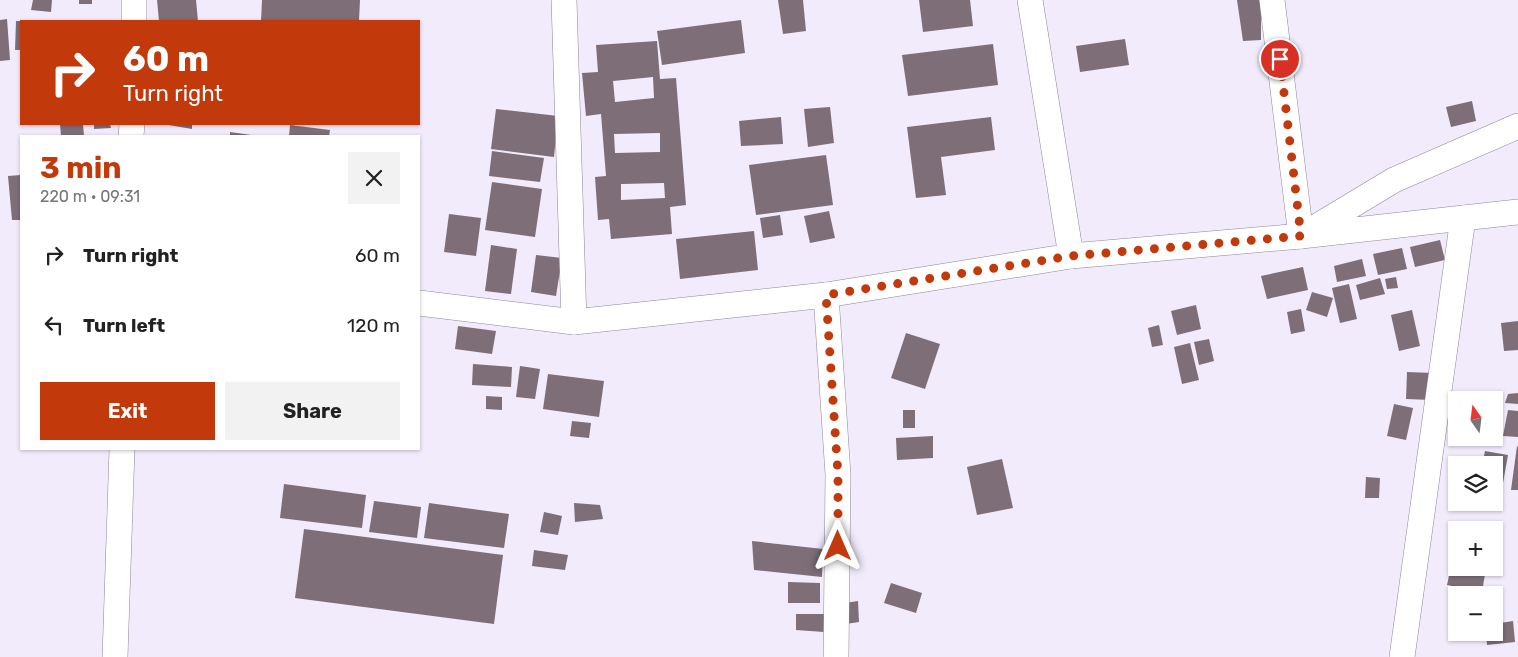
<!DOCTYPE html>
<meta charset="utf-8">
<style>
body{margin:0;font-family:Rubik,sans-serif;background:#f2f2f2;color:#222;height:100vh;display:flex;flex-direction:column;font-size:19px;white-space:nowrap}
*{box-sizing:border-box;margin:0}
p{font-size:16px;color:#767676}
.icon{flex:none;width:28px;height:28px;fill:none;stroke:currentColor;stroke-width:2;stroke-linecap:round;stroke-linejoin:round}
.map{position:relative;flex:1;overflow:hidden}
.panel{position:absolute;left:20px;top:135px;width:400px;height:315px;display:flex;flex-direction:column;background:#fff;border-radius:0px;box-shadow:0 1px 4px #0004}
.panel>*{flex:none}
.guide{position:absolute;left:20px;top:20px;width:400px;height:105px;border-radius:0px;box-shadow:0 1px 4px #0004;background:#c23a0b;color:#fff;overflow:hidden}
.needle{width:32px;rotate:346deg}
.tools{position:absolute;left:1448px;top:391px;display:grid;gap:10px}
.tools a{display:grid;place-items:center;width:55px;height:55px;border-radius:0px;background:#fff;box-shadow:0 1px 4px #0004;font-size:25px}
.pin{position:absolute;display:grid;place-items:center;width:42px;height:42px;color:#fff;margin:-21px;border:2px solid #fff;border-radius:50%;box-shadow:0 1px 5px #0007}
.me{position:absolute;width:55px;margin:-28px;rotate:0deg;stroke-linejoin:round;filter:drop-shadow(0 0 4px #0008)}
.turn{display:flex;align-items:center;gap:18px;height:105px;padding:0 20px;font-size:22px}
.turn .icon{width:65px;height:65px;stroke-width:2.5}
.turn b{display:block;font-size:35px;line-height:42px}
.round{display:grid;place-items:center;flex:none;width:52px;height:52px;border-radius:0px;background:#f2f2f2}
.summary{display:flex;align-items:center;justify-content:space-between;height:85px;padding:0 20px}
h1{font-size:30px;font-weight:700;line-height:38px;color:#c23a0b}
.action{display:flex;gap:10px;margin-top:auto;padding:10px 20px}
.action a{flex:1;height:58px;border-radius:0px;background:#c23a0b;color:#fff;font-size:20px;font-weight:700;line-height:58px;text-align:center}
.action a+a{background:#f2f2f2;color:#222}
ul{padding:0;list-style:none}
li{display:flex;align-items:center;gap:15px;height:70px;padding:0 20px}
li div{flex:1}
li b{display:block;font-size:19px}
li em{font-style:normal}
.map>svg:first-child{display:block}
</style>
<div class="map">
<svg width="1518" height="657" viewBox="0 0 1518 657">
<rect width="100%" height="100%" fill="#f2ebfc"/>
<g fill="#7d6e77" fill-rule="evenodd">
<polygon points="33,0 52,0 51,12 31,10"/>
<rect x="79" y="0" width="13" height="4"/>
<polygon points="157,0 196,0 198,21 159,21"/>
<polygon points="262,0 360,0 359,21 261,21"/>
<polygon points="778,0 803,0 806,31 783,34"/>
<polygon points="919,0 970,0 973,26 923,32"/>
<polygon points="1237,0 1261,0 1261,40 1243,41"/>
<polygon points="7,19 10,60 0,61 0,20"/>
<polygon points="741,20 745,53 662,65 657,31"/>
<polygon points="16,21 21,21 21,50 15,50"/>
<polygon points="1125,39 1129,65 1080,72 1076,46"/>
<path d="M657,41L660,79L676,78L686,205L670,207L672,234L611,239L609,219L598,220L595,177L606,176L601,114L586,116L582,73L598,72L596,45ZM653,77L654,98L615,102L613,81ZM660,133V152L615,153L614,134ZM664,183L665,198L621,200V184Z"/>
<polygon points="993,44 998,85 908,96 902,55"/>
<polygon points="1472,101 1476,121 1451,127 1446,107"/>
<polygon points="830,107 834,143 808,147 804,109"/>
<polygon points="496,109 558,116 554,157 491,149"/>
<polygon points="781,117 783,144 741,146 739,121"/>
<polygon points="991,117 995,150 941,157 946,195 916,198 907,127"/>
<polygon points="60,124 83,124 84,136 61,136"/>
<polygon points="94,124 110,124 111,128 94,129"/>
<polygon points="163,124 192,124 192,129"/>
<polygon points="290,125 330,130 329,136 289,136"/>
<polygon points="230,132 251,135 251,136 230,136"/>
<polygon points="492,151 544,158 540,182 489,176"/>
<polygon points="826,155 833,205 756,215 749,165"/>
<polygon points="21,175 21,220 12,220 8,176"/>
<polygon points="492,182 542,189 535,237 485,230"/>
<polygon points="829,211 835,238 810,243 804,216"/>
<polygon points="449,214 481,218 476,256 444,252"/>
<polygon points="780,215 783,235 763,238 760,218"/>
<polygon points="754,231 758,270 680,279 676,239"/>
<polygon points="1440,240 1445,260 1415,267 1410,247"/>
<polygon points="491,245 517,249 511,294 485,291"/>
<polygon points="1402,248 1407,269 1378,275 1373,254"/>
<polygon points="536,255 562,258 556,296 531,292"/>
<polygon points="1362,259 1366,276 1337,282 1334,266"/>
<polygon points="1303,267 1308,290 1267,299 1261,276"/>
<polygon points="1396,277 1398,288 1387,289 1385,279"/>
<polygon points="1380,278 1385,294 1360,300 1356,285"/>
<polygon points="1349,284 1357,319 1340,323 1332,288"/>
<polygon points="1312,292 1333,298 1327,317 1306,310"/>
<polygon points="1196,305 1201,329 1177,335 1171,311"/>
<polygon points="1301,309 1305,331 1291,334 1287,312"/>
<polygon points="1412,310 1420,346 1399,351 1391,315"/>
<polygon points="1518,321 1518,350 1504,351 1501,323"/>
<polygon points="1159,325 1163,345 1152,347 1148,328"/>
<polygon points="458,326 496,331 492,354 455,349"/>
<polygon points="906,333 940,344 925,389 891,378"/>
<polygon points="1209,339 1214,361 1199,365 1194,342"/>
<polygon points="1190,343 1199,380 1182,384 1174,347"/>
<polygon points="473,364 512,367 511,387 472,385"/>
<polygon points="520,366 540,369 535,399 516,397"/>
<polygon points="1407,372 1433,373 1432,400 1406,399"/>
<polygon points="548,374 604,381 599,417 543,409"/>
<polygon points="1518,393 1518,404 1505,403 1508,394"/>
<polygon points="486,396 502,397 502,410 486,409"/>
<polygon points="1394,404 1413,408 1406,440 1387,436"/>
<rect x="903" y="410" width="12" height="18"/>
<polygon points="1508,410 1518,411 1518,437 1503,436"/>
<polygon points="1494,411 1496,411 1495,424 1494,424"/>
<polygon points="572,421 591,423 589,438 570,436"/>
<polygon points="933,436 933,458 897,460 896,438"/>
<rect x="1476" y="438" width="19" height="2"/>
<polygon points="1517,446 1518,447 1518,490 1511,490"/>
<polygon points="1485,451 1508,455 1503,483 1494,481 1494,465 1482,465"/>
<polygon points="1477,458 1478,465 1464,465 1463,459"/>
<polygon points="1002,459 1013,508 977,515 967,467"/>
<polygon points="1366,477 1380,478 1379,498 1365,498"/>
<polygon points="284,484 366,495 362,528 280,518"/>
<polygon points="374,501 421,507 417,538 369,532"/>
<polygon points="429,503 509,514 504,548 424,538"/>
<polygon points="574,503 600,505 603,519 575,522"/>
<polygon points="544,512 562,516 558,535 540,532"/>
<polygon points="304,529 503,555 494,624 295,598"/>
<polygon points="752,541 823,549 822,577 754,570"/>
<polygon points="534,550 568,555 565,570 532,566"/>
<polygon points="1454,552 1456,552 1456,568 1486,568 1482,592 1447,585"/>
<polygon points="788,582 820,583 820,603 788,603"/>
<polygon points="891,583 922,593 916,613 884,603"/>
<polygon points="858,601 859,622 846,624 845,603"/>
<polygon points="796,614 825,614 824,632 796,630"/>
<polygon points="1513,621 1515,642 1487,645 1486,632 1494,632 1494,624"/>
</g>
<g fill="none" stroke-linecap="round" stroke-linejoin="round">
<g stroke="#8d8796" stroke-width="26">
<g id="street">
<polyline points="564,0 574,322 826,295 838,475 836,657"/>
<polyline points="134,21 134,0"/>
<polyline points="1518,126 1394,180 1301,236 1518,212"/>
<polyline points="131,136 132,124"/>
<polyline points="1071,256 1301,236 1272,0"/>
<polyline points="826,295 1071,256 1030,0"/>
<polyline points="419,303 574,322"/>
<polyline points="115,657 122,449"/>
<polyline points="1402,657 1463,218"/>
</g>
</g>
<use href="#street" stroke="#fff" stroke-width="25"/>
</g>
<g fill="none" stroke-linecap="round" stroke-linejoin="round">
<polyline stroke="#c23a0b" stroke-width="9" stroke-dasharray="0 16.2" points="838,546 838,475 826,295 1071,256 1301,236 1280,59"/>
</g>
</svg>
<div class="tools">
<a><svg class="needle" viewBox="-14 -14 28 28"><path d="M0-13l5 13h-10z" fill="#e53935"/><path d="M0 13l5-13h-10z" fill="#767676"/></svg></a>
<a><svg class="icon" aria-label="layers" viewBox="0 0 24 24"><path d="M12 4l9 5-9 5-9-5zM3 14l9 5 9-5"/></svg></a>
<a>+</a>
<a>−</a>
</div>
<div class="pin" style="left:1280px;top:59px;background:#d93025"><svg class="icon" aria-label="arrive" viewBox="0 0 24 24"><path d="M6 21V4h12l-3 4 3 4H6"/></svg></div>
<svg class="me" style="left:838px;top:546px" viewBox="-20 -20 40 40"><path d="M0-17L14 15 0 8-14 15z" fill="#c23a0b" stroke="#fff" stroke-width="4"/></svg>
<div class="guide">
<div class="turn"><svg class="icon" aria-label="right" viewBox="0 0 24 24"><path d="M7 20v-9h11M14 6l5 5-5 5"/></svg><div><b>60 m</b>Turn right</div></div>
</div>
<section class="panel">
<div class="summary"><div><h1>3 min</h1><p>220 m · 09:31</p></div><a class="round"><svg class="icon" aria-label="close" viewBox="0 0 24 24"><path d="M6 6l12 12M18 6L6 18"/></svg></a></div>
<ul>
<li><svg class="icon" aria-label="right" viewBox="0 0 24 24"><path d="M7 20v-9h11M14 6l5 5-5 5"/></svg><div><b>Turn right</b></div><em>60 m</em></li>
<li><svg class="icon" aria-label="left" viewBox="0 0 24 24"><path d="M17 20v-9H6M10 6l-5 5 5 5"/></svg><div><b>Turn left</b></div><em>120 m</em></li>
</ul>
<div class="action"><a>Exit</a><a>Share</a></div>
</section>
</div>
